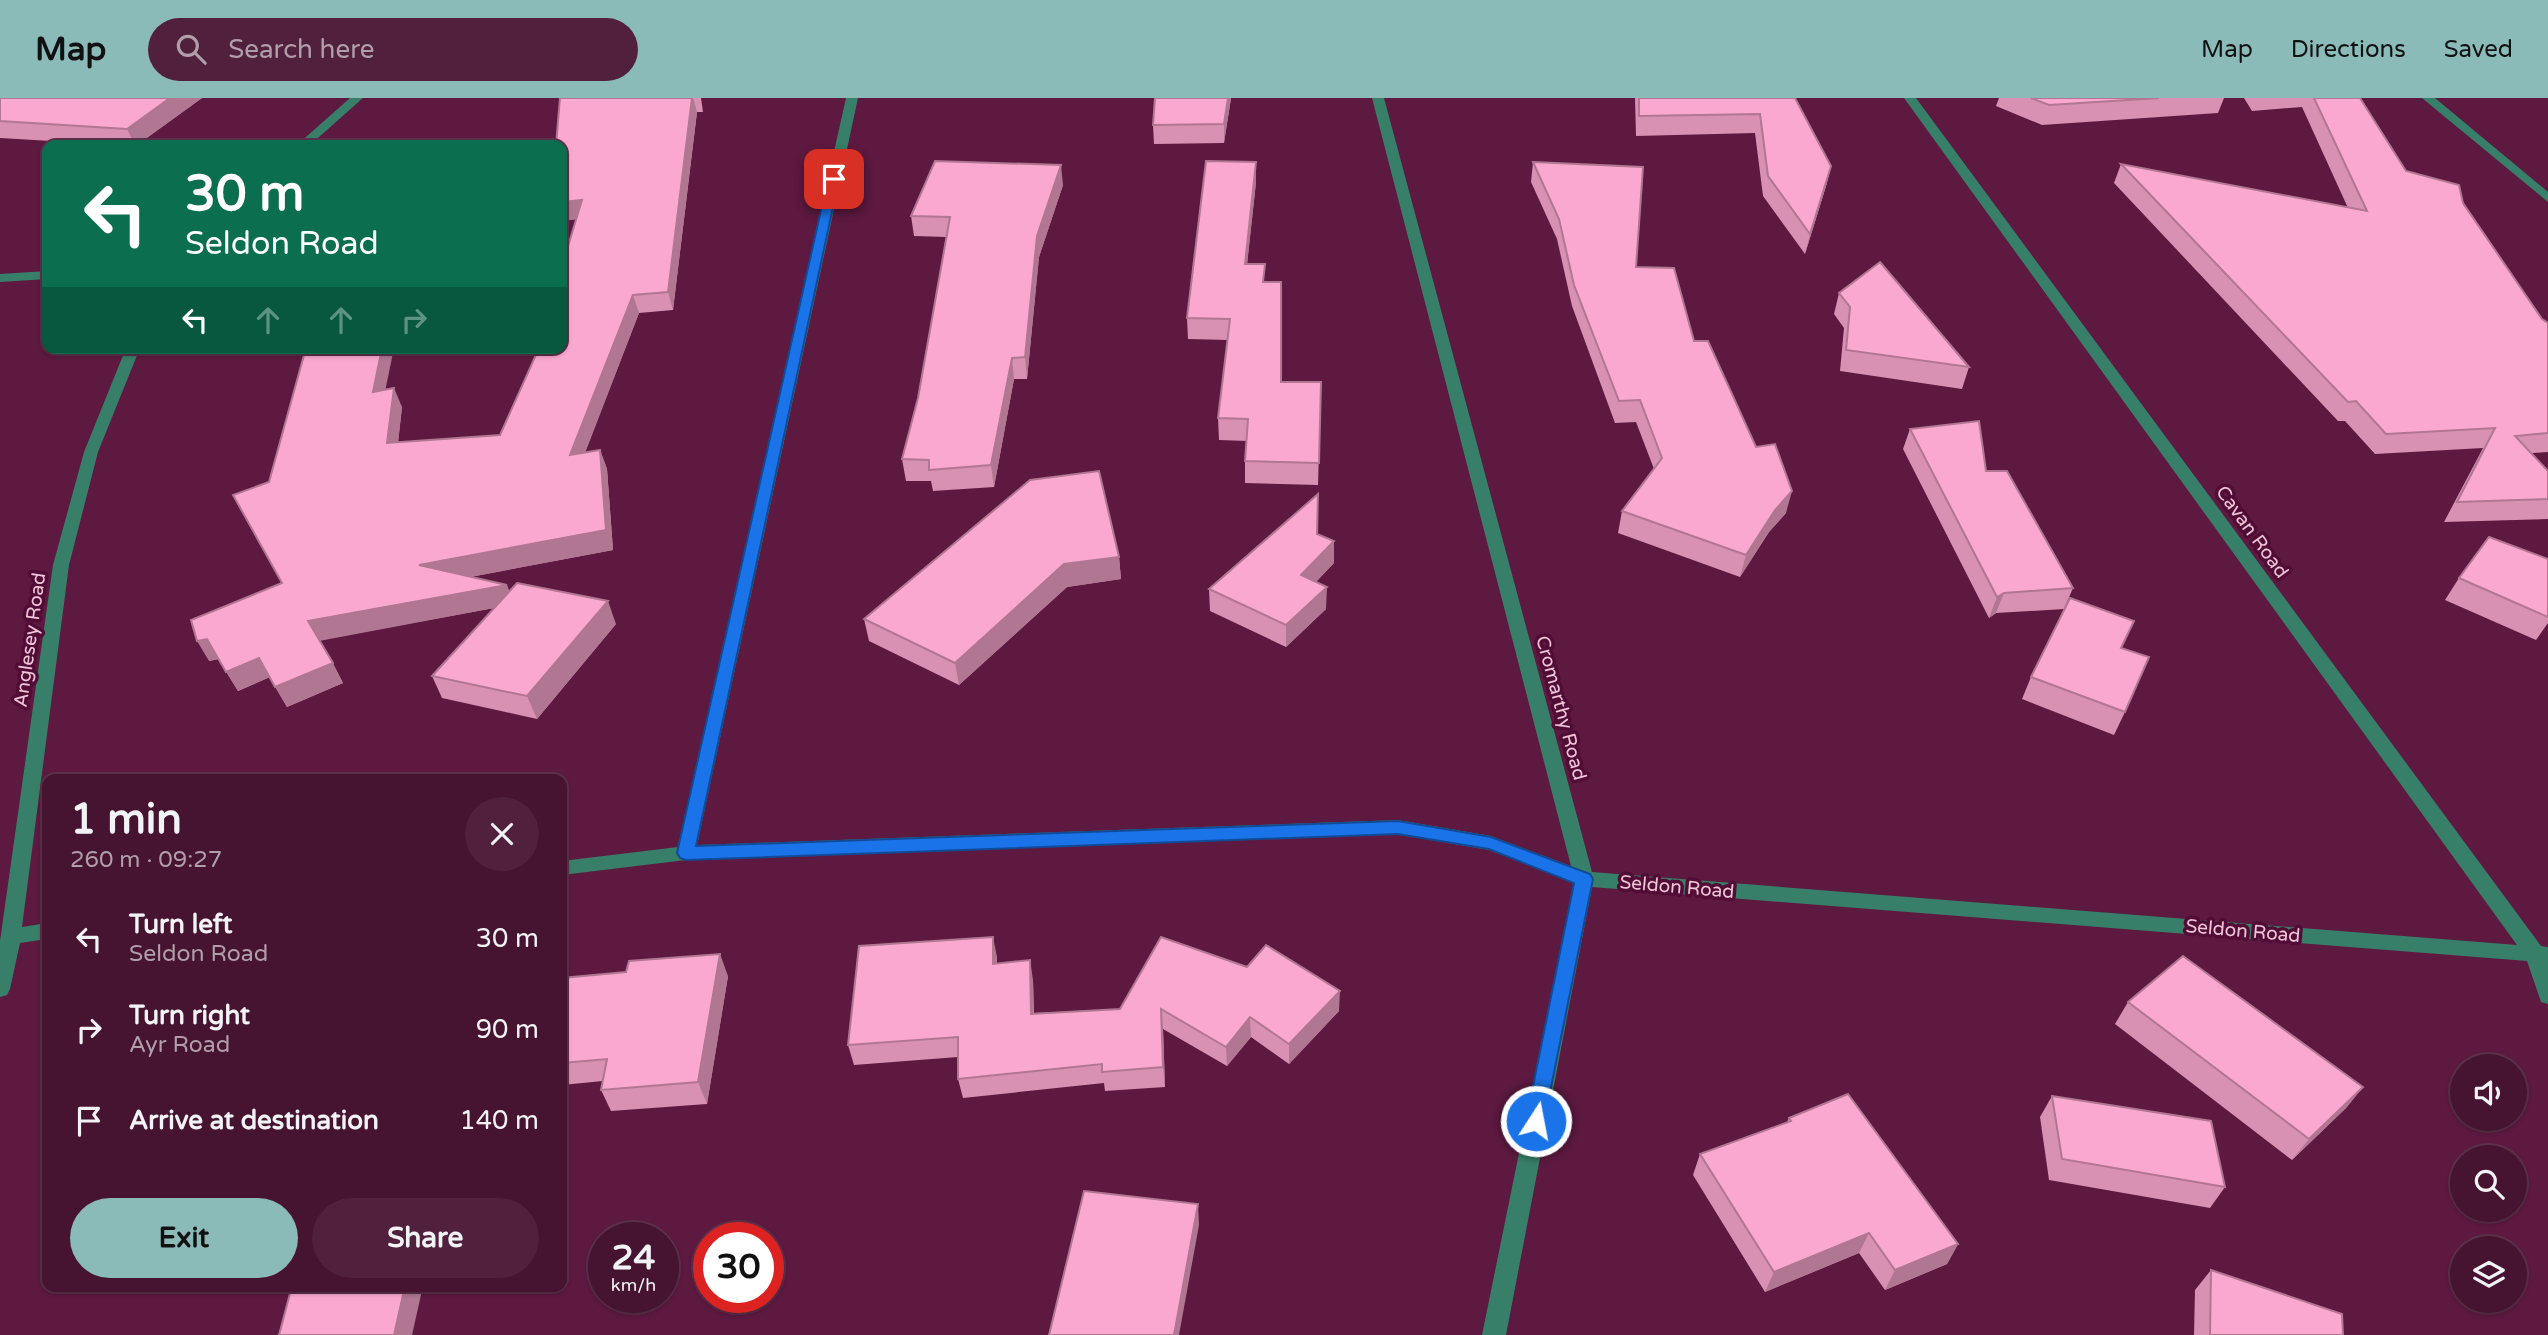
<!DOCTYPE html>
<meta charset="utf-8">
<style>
body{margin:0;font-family:"Varela Round",sans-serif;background:#50203c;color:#f1f3f6;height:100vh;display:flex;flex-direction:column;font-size:26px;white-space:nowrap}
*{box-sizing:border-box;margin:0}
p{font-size:23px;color:#b09eab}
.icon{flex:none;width:38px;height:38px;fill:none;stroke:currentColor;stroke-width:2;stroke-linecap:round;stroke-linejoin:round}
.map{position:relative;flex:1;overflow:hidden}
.panel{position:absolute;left:42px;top:676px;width:525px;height:518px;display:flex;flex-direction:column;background:#461330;border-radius:14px;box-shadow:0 2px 5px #0004,0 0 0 2px #5e324c}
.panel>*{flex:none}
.top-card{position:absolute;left:42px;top:42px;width:525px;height:214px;border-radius:14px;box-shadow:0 2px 5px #0004,0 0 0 2px #5e324c;background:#0b6e4f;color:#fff;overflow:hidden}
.buttons{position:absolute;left:2450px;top:956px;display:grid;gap:14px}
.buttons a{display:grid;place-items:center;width:77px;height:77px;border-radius:50%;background:#461330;box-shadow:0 2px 5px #0004,0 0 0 2px #5e324c;font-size:35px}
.speed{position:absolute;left:588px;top:1124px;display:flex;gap:14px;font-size:35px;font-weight:700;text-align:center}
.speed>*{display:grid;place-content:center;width:91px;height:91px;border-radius:50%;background:#461330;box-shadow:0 2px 5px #0004,0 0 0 2px #5e324c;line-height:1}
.speed small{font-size:18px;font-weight:400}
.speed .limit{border:10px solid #d22;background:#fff;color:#111}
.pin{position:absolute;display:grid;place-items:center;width:60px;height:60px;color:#fff;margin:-30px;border-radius:14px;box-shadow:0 4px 10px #0006}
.me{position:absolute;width:77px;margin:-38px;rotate:11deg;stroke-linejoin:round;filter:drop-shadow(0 0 5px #0008)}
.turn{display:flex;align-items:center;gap:24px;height:147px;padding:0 28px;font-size:32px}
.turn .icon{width:91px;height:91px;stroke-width:2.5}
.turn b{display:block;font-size:49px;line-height:60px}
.lanes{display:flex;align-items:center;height:66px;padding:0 28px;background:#0003;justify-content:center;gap:35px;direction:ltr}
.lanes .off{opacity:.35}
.round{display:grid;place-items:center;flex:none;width:74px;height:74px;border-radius:37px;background:#50203c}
.head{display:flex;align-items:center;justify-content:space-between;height:119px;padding:0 28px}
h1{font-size:42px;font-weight:700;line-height:52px}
.primary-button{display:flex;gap:14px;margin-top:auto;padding:14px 28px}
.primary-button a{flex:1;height:80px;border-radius:42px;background:#8bbbb9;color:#111;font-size:28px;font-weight:700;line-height:80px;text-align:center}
.primary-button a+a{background:#50203c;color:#f1f3f6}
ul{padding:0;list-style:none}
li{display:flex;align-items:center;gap:21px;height:91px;padding:0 28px}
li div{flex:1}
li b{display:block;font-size:26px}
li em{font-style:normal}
header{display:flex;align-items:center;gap:42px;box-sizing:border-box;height:98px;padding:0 35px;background:#8bbbb9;color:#111}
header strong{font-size:33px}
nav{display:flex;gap:38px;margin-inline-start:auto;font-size:24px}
.search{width:490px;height:63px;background:#50203c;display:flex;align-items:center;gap:18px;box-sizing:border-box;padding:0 24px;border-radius:38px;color:#b09eab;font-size:26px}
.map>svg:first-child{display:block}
</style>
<header>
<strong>Map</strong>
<div class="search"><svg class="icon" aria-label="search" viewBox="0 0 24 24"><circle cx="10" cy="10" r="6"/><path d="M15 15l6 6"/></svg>Search here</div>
<nav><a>Map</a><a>Directions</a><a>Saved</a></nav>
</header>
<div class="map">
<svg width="2548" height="1237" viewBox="0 0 2548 1237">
<rect width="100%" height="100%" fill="#5d1940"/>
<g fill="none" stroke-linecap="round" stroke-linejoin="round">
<g fill="#377f68" fill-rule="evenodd">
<polygon points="350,0 363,0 310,47 297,47"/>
<polygon points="846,0 858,0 697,747 1398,722 1491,738 1571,768 1372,0 1384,0 1592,774 2517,847 1904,0 1916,0 2541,848 2548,849 2548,906 2541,904 2527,863 1592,789 1506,1237 1482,1237 1574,785 1489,752 1398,736 686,762 562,777 562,763 678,749"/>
<polygon points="2422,0 2435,0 2548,94 2548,104"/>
<polygon points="47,173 47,181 0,184 0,176"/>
<polygon points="126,250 140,250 98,354 69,467 22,829 47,825 47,841 20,845 10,891 7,897 0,899 0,843 53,467 84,354"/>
</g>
</g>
<g fill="#d890b3">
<polygon points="0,0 202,0 137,47 119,47 0,40"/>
<polygon points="560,0 701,0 703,14 697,14 673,212 639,215 585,354 600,352 607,371 613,452 470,479 509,493 616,526 537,621 442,600 432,578 494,510 320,542 343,585 287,609 270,579 238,593 219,561 209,563 282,486 269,384 317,255 386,292 402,309 398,344 500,337 562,250 576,121 562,123 562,47"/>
<polygon points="1231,0 1224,45 1154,46 1153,27"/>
<polygon points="1635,0 1795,0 1831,68 1826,88 1805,156 1763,98 1755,35 1636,38"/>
<polygon points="1999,0 2224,0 2218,15 2042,27 1996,8"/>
<polygon points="2244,0 2360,0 2406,73 2463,105 2542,221 2548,225 2548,354 2532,355 2548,373 2548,421 2444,424 2483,350 2375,356 2345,323 2338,323 2114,85 2121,66 2348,110 2302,9 2252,13"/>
<polygon points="1256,64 1256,84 1247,166 1265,184 1281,284 1321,284 1318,387 1245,385 1245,363 1247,343 1219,342 1218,320 1228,242 1188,241 1187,220"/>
<polygon points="1533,64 1636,169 1694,243 1786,415 1769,434 1740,479 1618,435 1622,413 1654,371 1636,324 1615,325 1572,208 1557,141 1531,84"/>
<polygon points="1063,87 1039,159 1027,281 1014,281 994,389 933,393 931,383 906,383 902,361 918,300 946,139 914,138 911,118"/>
<polygon points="1839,195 1969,269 1962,291 1840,273 1844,230 1834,216"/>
<polygon points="1910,331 1986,373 2073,490 2064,511 1996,515 1989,520 1903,351"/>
<polygon points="1317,436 1334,443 1334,465 1316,484 1326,511 1286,549 1210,513 1209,491"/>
<polygon points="1119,459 1121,481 1067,489 959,587 869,543 864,521"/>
<polygon points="2548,461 2548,525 2536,542 2445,502 2459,480"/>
<polygon points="2121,550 2125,614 2114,637 2022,601 2031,579"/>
<polygon points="997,859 997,865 1033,882 1034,915 1120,911 1339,913 1289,966 1251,939 1227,968 1163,931 1165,989 1105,993 1104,985 963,1000 958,981 958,959 854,967 848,947"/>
<polygon points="728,878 707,1006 611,1013 601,992 603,983 562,987 562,880"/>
<polygon points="2128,904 2363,989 2346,1010 2292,1062 2115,926"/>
<polygon points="2052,998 2225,1089 2210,1110 2049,1082 2040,1019"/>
<polygon points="1789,1020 1958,1146 1947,1166 1885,1192 1859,1155 1765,1194 1693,1077 1700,1056 1787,1024"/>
<polygon points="2211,1172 2343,1237 2194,1237 2195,1192"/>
</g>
<g fill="#b07692">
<polygon points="170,0 202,0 137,47 135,47 127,31"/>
<polygon points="692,0 693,0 697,14 673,212 668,194"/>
<polygon points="1228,0 1231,0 1224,45 1224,26"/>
<polygon points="1256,64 1256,84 1245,186 1245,166"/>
<polygon points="1061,67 1063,87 1039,159 1027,281 1025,259 1037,138"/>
<polygon points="1831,68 1826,88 1805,156 1810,136"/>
<polygon points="582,102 588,120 562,123 562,104"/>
<polygon points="633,197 639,215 577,376 570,357"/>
<polygon points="382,250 394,250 381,313 373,294"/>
<polygon points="1012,260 1014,281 994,389 991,367"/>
<polygon points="394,290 402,309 396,364 387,345"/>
<polygon points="600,352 607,371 613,452 428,487 419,467"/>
<polygon points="1792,393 1786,415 1769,434 1740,479 1746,457 1775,412"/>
<polygon points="1334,443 1334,465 1301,499 1301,477"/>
<polygon points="1119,459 1121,481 1067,489 959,587 955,565 1064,466"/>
<polygon points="507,487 515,506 319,543 308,523"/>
<polygon points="1327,489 1326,511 1286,549 1286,527"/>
<polygon points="2004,495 1996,515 1989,520 1997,499"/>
<polygon points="608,503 616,526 537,621 527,598"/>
<polygon points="207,541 219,561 209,563 197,543"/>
<polygon points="259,560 270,579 238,593 226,574"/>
<polygon points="333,565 343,585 287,609 275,589"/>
<polygon points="993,839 997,859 996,886 993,866"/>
<polygon points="720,856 728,878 707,1006 698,984"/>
<polygon points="1030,862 1033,882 1034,935 1031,916"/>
<polygon points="1340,893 1339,913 1289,966 1289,946"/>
<polygon points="1161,911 1163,931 1165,989 1163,969"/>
<polygon points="1250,919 1251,939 1227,968 1226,949"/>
<polygon points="2363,989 2346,1010 2292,1062 2309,1041"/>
<polygon points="1198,1106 1199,1127 1179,1237 1174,1237"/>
<polygon points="1869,1135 1859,1155 1765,1194 1774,1174"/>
<polygon points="1958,1146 1947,1166 1885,1192 1895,1172"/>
<polygon points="405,1188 423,1188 412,1237 394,1237"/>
</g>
<g fill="#fba8d0" stroke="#b07692" stroke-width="2">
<polygon points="0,0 170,0 127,31 0,23"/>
<polygon points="560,0 692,0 668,194 633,197 570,357 600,352 606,432 419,467 507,487 308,523 333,565 275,589 259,560 226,574 207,541 197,543 191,522 282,485 233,397 269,384 304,257 317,255 320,250 382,250 373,294 394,290 387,345 500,337 539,250 562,250 562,168 582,102 562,104 562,47 556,47"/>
<polygon points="1155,0 1228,0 1224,26 1153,27"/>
<polygon points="1639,0 1795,0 1831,68 1810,136 1768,78 1760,16 1639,18"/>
<polygon points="2031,0 2159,0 2049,7"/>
<polygon points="2314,0 2360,0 2406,73 2459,87 2463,105 2542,221 2548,225 2548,335 2515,338 2548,373 2548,401 2457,404 2495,330 2386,336 2356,303 2348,304 2121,66 2367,113"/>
<polygon points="935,63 1061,67 1037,138 1025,259 1012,260 991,367 929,372 929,362 902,361 918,300 950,119 911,118"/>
<polygon points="1206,63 1256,64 1245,166 1265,166 1263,184 1281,184 1281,284 1321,284 1319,365 1245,363 1248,321 1218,320 1230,221 1187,220"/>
<polygon points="1533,64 1643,69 1636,169 1674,170 1694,243 1708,243 1756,349 1775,346 1792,393 1775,412 1746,457 1622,413 1662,360 1640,302 1619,303 1574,187 1559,121"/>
<polygon points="1880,164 1969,269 1846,252 1850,209 1839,195"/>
<polygon points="1979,323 1986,373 2007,373 2073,490 2004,495 1997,499 1910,331"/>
<polygon points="1099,373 1119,459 1064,466 955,565 864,521 1030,382"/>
<polygon points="1318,396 1317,436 1334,443 1301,477 1327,489 1286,527 1209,491"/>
<polygon points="2489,439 2548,461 2548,519 2459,480"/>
<polygon points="517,485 608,503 527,598 432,578"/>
<polygon points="2070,500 2134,523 2121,550 2149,559 2125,614 2031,579"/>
<polygon points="993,839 993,866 1030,862 1031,916 1120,911 1161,839 1247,869 1266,847 1340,893 1289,946 1250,919 1226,949 1161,911 1163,969 1102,974 1102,966 958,981 958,939 848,947 859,848"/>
<polygon points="720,856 698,984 601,992 607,961 562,965 562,880 626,874 629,863"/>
<polygon points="2183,858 2363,989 2309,1041 2128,904"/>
<polygon points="1848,996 1958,1146 1895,1172 1869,1135 1774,1174 1700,1056 1791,1023 1789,1020"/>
<polygon points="2052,998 2211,1023 2225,1089 2062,1061"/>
<polygon points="1084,1093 1198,1106 1174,1237 1049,1237"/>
<polygon points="2211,1172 2342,1216 2343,1237 2210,1237"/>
<polygon points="292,1188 405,1188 394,1237 279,1237"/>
</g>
<polygon fill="#1a73e8" stroke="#114b97" stroke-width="2" points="834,78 839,81 696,748 1398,723 1491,739 1590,776 1593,781 1543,1029 1536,1031 1529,1029 1526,1023 1574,785 1489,751 1398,736 686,762 680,760 677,755 828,81"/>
<g text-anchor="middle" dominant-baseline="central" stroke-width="7" stroke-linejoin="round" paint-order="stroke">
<g font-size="19" fill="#efc5d8" stroke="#510d36">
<text transform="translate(2252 434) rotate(54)">Cavan Road</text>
<text transform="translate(30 542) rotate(-82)">Anglesey Road</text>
<text transform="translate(1561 610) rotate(75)">Cromarthy Road</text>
<text transform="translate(1677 789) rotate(5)">Seldon Road</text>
<text transform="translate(2243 833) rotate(5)">Seldon Road</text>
</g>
</g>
</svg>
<div class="buttons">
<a><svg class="icon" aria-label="sound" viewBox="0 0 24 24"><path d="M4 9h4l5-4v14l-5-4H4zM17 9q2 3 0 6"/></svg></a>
<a><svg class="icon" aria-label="search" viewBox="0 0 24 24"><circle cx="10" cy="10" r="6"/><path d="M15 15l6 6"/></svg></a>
<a><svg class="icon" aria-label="layers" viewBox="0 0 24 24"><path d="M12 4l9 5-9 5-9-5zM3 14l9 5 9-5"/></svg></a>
</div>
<div class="speed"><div>24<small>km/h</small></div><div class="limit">30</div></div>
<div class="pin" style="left:834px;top:81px;background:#d93025"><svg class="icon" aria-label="arrive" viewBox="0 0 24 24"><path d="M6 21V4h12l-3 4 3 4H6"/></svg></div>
<svg class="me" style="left:1536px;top:1023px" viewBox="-20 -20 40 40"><circle r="17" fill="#1a73e8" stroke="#fff" stroke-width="3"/><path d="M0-11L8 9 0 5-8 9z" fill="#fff"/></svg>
<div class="top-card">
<div class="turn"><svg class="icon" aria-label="left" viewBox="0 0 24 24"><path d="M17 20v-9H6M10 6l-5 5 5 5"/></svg><div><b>30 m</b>Seldon Road</div></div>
<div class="lanes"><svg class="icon" aria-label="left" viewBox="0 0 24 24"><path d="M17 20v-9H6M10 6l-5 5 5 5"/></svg><svg class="icon off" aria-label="ahead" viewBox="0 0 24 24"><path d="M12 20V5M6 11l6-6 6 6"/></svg><svg class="icon off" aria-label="ahead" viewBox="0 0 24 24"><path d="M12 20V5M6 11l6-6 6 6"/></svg><svg class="icon off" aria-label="right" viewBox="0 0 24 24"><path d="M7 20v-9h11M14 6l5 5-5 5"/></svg></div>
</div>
<section class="panel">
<div class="head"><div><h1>1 min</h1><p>260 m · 09:27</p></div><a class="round"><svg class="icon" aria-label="close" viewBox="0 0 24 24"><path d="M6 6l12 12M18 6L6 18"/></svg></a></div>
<ul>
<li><svg class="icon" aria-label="left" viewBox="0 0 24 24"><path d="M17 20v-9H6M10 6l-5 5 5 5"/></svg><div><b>Turn left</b><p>Seldon Road</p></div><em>30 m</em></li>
<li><svg class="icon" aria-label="right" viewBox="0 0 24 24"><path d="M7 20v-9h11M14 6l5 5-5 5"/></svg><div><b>Turn right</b><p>Ayr Road</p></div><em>90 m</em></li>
<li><svg class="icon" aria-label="arrive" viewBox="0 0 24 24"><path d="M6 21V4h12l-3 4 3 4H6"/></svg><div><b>Arrive at destination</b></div><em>140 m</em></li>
</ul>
<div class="primary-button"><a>Exit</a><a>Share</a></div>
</section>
</div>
